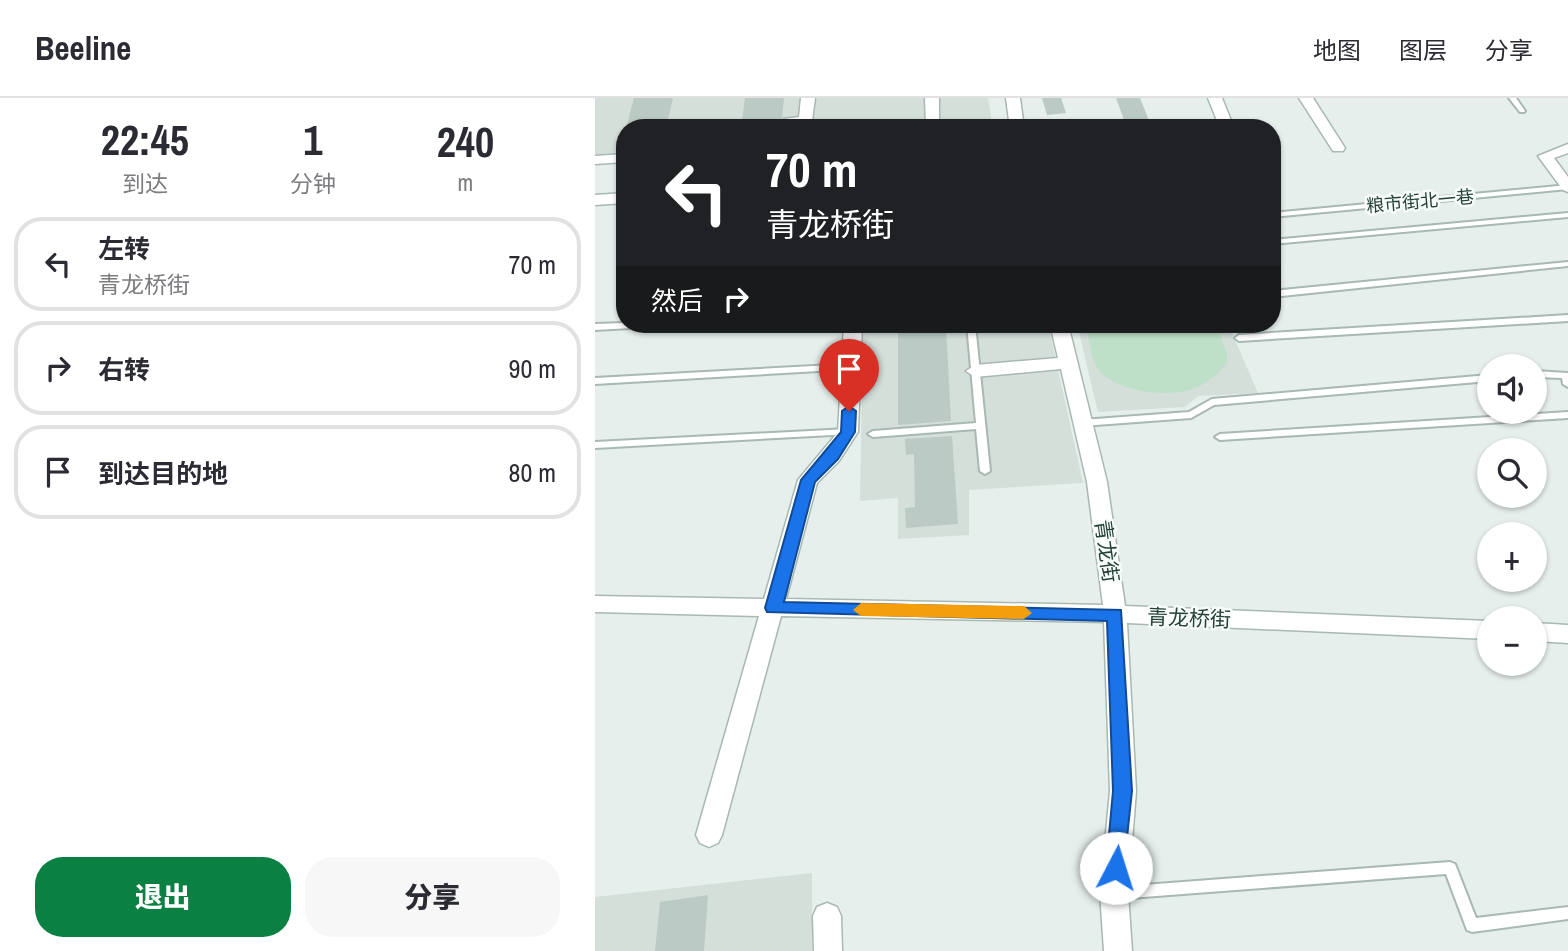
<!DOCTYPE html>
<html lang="zh">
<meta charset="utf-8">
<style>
body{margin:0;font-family:"Archivo Narrow","Noto Sans SC",sans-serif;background:#f7f7f7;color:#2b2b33;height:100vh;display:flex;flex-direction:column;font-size:26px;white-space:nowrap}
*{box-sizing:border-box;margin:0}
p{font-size:23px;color:#7c7c81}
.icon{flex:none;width:38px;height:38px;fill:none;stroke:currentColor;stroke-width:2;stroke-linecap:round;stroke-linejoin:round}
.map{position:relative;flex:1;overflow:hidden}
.drawer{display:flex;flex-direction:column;background:#fff;width:595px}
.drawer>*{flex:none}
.banner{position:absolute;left:21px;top:21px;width:665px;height:214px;border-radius:28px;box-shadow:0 2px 5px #0004;background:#202124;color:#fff;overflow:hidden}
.fabs{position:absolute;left:882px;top:256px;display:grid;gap:14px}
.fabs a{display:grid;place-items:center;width:70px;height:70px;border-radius:50%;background:#fff;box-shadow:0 2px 5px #0004;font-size:35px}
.pin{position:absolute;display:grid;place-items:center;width:60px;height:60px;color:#fff;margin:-72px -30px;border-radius:50% 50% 50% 0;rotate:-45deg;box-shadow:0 0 7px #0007}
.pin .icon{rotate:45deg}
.me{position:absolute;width:77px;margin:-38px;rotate:5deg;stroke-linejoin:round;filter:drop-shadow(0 0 5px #0008)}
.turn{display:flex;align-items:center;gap:24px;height:147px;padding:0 35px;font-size:32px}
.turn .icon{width:91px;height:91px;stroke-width:2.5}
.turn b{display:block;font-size:49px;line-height:60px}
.then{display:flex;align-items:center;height:66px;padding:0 35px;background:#0003;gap:14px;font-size:26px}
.eta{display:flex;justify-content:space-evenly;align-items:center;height:119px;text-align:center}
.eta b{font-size:42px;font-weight:800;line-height:49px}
.cta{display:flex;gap:14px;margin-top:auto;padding:14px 35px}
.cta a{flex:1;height:80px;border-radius:28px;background:#0b8043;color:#fff;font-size:28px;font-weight:800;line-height:80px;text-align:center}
.cta a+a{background:#f7f7f7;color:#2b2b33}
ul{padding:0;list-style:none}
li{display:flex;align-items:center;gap:21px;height:94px;margin:0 14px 10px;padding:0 21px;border:4px solid #e1e1e2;border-radius:28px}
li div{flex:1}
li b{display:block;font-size:26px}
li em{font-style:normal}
header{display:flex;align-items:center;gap:42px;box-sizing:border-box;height:98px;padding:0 35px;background:#fff;border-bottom:2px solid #e1e1e2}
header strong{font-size:33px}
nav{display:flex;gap:38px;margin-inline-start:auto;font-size:24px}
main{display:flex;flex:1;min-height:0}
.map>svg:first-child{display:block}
</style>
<header>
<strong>Beeline</strong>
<nav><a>地图</a><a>图层</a><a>分享</a></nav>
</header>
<main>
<section class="drawer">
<div class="eta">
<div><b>22:45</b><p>到达</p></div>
<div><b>1</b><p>分钟</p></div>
<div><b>240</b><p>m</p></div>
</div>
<ul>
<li><svg class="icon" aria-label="left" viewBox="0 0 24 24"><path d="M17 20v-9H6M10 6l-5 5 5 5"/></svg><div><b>左转</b><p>青龙桥街</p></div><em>70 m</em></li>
<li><svg class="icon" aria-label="right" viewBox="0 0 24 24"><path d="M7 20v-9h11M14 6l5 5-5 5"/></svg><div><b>右转</b></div><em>90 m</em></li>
<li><svg class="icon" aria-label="arrive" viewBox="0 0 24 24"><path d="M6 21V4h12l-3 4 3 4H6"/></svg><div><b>到达目的地</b></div><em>80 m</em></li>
</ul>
<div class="cta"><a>退出</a><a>分享</a></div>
</section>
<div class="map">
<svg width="973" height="853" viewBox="0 0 973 853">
<rect width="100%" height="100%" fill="#e6efeb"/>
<g fill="#d4dfda">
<polygon points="0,0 393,0 398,30 30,30 30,65 0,66"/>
<polygon points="268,226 453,226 488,385 374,392 374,437 303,441 303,400 265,403"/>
<polygon points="482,226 633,226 663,295 603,298 590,309 503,314"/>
<polygon points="217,775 217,853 0,853 0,799"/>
</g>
<path fill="#bfe0c8" d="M491,226H622L632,256V265C624,275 614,284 602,289C578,301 516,295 501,268C495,257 494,238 491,226Z"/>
<g fill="#bbcac4">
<polygon points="39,0 78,0 71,30 31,30"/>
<polygon points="150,0 189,0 186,30 146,30"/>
<polygon points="447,0 466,0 471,15 452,17"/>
<polygon points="521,0 545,0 557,30 532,30"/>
<polygon points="351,229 356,323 303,327 303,233"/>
<polygon points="357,338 363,426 311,430 310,410 320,409 319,356 311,357 310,341"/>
<polygon points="113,797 109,853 60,853 65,804"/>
</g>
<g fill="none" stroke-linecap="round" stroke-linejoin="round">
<g stroke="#a8b8b2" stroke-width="4">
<g id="lane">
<polygon points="914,0 921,0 930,13 929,14 925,14"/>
<polygon points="973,87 973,91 677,119 677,115"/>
<polygon points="973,115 973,119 677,146 677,142"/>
<polygon points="973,164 973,168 677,199 677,193"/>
<polygon points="973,217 973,223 644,243 640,240 644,237"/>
<polygon points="30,225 58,226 54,229 0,232 0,226"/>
<polygon points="372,226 380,226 395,373 390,376 385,373 381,331 278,339 273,336 278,333 381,325"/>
<polygon points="256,266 261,269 259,271 0,286 0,280"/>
<polygon points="940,273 973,275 973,289 968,286 967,280 940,279"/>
<polygon points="894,277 894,283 619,307 596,320 487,328 482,325 487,322 594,314 617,301"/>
<polygon points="973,314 973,320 625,342 620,339 625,336"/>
<polygon points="253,331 256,332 258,334 256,336 0,350 0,344"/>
<polygon points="855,764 860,766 881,820 973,809 973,821 877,834 872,832 851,776 522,801 517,799 515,795 517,791 522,789"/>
</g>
</g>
<g stroke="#a8b8b2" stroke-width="3">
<g id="street">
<polygon points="206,0 220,0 217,23 201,30 187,30 189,21 204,19"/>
<polygon points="330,0 344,0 344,30 331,28"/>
<polygon points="411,0 425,0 429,30 415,30"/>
<polygon points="613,0 627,0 639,30 625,30"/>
<polygon points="704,0 718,0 750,50 748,53 738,53"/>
<polygon points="973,46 973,55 959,60 973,79 973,94 968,92 943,58"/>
<polygon points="30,56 30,64 0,66 0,58"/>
<polygon points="30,95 30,105 0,107 0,97"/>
<polygon points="249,226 267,226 263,334 244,363 222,385 191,501 508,507 492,384 466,271 380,279 371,273 380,267 463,260 455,226 473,226 512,384 530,508 894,523 894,541 532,525 541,693 533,795 537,853 509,853 505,795 515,693 509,524 186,518 127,737 123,745 114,749 105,745 101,737 164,518 0,514 0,498 169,501 203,382 243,334"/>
<polygon points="940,525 973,527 973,545 940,543"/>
<polygon points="232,805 242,809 246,818 247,853 219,853 218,818 222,809"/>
</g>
</g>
<use href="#lane" fill="#fff" fill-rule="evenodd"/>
<use href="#street" fill="#fff" fill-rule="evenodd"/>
</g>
<polygon fill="#1a73e8" stroke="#114b97" stroke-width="2" points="254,308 261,313 260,334 243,361 220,384 189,504 526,512 537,693 528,776 521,779 514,776 511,770 518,693 512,523 172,514 170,510 206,382 246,334 247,313"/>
<polygon fill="#f59e0b" points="266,505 429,508 437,515 429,521 266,518 258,512"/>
<g text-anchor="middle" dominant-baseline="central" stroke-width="5" stroke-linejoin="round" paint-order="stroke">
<g font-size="18" fill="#24423a" stroke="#f7fbf9">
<text transform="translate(825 103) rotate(-5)">粮市街北一巷</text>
</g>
<g font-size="21" fill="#24423a" stroke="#f7fbf9">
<text transform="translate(512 453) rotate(82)">青龙街</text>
<text transform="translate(594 520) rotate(2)">青龙桥街</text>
</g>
</g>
</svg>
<div class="fabs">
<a><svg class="icon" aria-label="sound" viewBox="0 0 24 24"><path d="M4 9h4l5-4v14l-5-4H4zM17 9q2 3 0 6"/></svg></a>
<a><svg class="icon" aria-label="search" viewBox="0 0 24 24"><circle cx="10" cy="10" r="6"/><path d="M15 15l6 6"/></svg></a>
<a>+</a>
<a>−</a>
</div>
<div class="pin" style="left:254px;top:313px;background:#d93025"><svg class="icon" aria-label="arrive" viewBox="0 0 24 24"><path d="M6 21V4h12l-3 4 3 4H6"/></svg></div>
<svg class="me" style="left:521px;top:770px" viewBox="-20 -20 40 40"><circle r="19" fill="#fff"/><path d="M0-13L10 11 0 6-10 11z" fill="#1a73e8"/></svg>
<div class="banner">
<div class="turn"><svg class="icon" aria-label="left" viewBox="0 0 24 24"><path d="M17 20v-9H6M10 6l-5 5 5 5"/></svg><div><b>70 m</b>青龙桥街</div></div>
<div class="then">然后<svg class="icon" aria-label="right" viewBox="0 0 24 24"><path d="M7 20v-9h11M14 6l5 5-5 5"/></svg></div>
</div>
</div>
</main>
